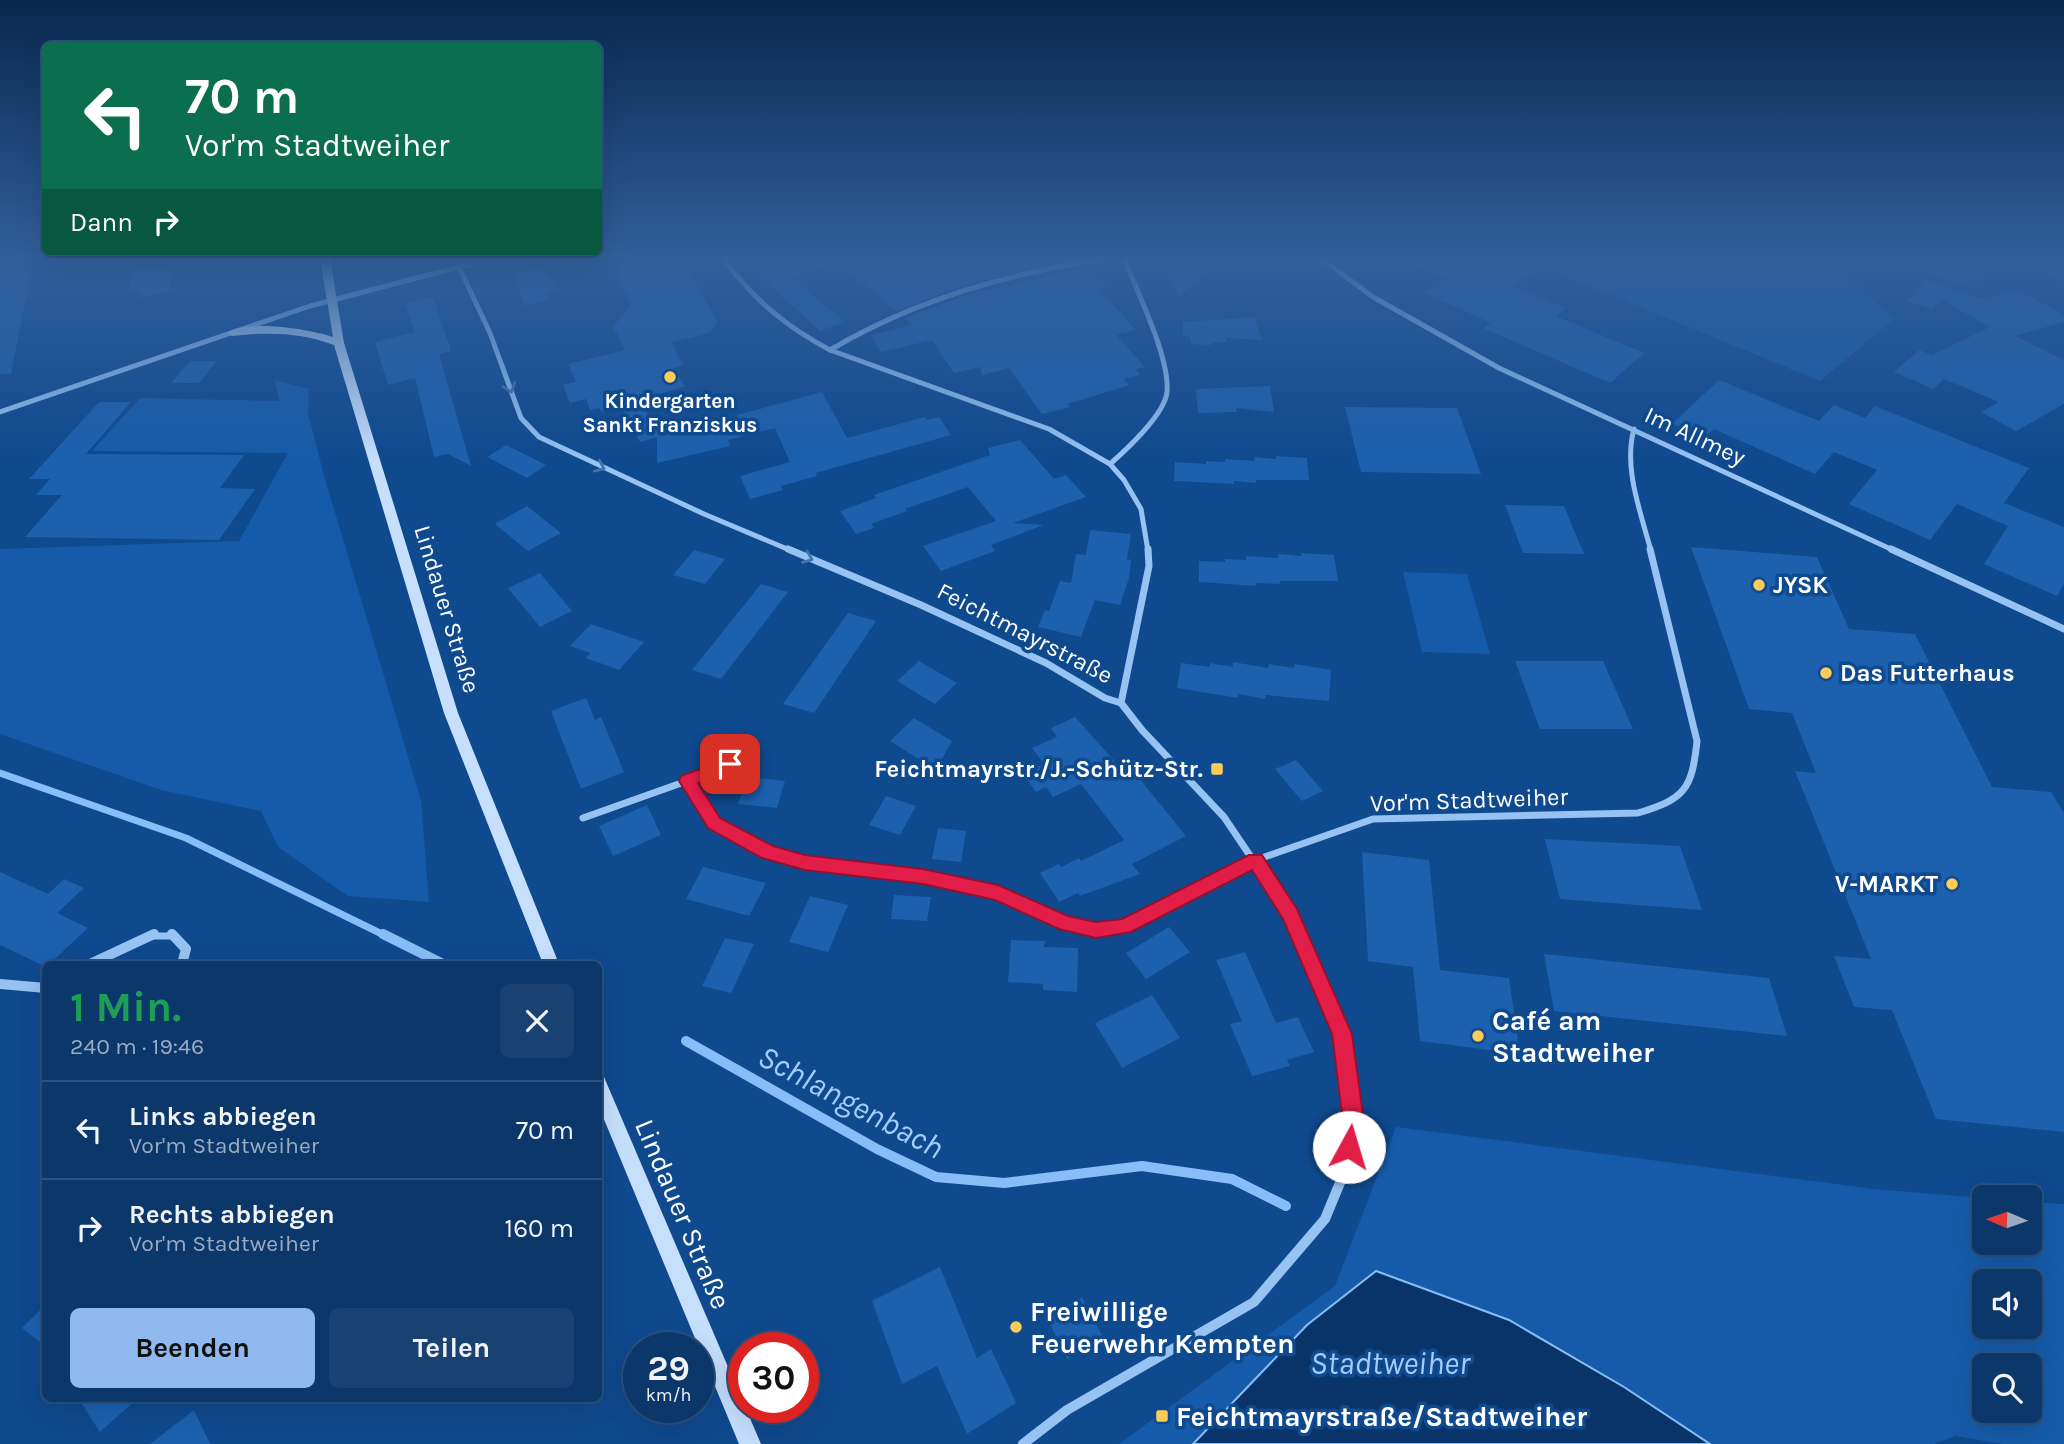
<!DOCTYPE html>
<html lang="de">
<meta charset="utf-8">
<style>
body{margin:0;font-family:Karla,sans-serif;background:#194272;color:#f1f3f6;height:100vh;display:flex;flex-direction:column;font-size:26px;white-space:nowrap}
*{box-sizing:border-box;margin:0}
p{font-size:23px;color:#9aacc1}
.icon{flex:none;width:38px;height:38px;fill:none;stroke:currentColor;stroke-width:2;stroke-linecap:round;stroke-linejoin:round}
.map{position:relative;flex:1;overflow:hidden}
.details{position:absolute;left:42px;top:961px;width:560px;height:441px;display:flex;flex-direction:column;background:#0b376a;border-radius:10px;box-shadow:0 7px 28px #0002,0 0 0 2px #2b517e}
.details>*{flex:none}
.banner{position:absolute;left:42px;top:42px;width:560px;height:214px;border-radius:10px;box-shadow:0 7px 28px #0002,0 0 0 2px #2b517e;background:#0b6e4f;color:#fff;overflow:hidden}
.needle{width:46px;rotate:272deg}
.buttons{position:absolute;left:1972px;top:1185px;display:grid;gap:14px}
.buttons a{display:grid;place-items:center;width:70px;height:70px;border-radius:10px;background:#0b376a;box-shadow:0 7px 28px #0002,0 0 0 2px #2b517e;font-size:35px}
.speed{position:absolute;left:623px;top:1332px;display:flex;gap:14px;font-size:35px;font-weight:700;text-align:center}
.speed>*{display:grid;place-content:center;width:91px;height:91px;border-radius:50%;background:#0b376a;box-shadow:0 7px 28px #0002,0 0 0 2px #2b517e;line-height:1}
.speed small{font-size:18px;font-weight:400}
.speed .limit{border:10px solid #d22;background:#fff;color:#111}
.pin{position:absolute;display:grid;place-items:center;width:60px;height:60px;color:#fff;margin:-30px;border-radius:14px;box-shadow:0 4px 10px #0006}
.me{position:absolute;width:77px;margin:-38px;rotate:6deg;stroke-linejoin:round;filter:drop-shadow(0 0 5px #0008)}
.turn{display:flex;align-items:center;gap:24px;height:147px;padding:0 28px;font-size:32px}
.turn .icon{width:91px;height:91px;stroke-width:2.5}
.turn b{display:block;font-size:49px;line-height:60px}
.then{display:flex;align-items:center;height:66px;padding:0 28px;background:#0003;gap:14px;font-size:26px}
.round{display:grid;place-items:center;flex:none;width:74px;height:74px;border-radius:10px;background:#194272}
.summary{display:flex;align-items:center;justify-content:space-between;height:119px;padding:0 28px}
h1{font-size:42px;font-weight:700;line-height:52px;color:#1e9e55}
.button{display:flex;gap:14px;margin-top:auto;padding:14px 28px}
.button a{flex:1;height:80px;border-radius:10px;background:#90b9f0;color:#111;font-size:28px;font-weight:700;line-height:80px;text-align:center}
.button a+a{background:#194272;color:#f1f3f6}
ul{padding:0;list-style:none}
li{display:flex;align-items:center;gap:21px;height:98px;padding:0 28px;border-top:2px solid #2b517e}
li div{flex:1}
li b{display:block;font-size:26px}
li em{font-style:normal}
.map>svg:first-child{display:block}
</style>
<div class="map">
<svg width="2064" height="1444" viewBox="0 0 2064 1444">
<rect width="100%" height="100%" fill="#0f498e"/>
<g fill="#165ba9" fill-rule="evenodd">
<polygon points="1521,258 1857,258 1844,276 1895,318 1820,381"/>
<polygon points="1876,258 1998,258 1971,288"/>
<polygon points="2008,258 2064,258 2064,283 2035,268 2022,270 2003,264"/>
<polygon points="275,380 309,389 308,413 323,472 421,800 429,902 348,896 278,847 261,811 161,790 0,734 0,549 239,541 288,453 92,451 140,398 279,401"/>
<polygon points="1403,572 1467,574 1490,654 1422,652"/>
<path d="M1396,1127L1874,1189L1984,1198V1242H2030V1202L2064,1204V1444H2002L1955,1436L1934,1444H1710L1624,1387L1376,1271L1307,1325L1193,1444H1119L1335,1286ZM1984,1281H2030V1326H1984ZM1984,1365H2030V1410H1984Z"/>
</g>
<polygon fill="#093469" stroke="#88bef7" stroke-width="2" points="1376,1271 1509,1320 1624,1387 1710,1444 1193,1444 1307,1325"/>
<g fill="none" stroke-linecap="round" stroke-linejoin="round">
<polyline stroke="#88bef7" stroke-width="7" points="0,773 186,838 386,936"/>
<g stroke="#88bef7" stroke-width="10">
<polyline points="383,934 443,964"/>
<polyline points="686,1041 877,1149 936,1177 1004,1183 1142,1166 1232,1179 1286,1206"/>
</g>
</g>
<g fill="#1c60ae">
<polygon points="131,258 170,258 170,291 141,297 141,289 130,291"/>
<polygon points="644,258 671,258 676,267 684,265 718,322 710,333 671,342 683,365 674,368 685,387 639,399 660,436 738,417 737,415 822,392 847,438 925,417 927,420 939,417 951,435 816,473 817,476 781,486 783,490 750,499 740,476 790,462 775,428 728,440 730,446 657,463 657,437 640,442 621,407 602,412 599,408 590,410 586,399 570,403 563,385 576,382 568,364 625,350 613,326 631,306 615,270 633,266 630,261"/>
<polygon points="750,258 1075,258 964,285 896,311 835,259 835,262 791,277 845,322 820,331 750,267 758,265"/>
<polygon points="1400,258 1504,258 1535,271 1513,286 1566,308 1556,316 1644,353 1610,383 1483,328 1491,323 1425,293 1447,279"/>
<polygon points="1217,263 1179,297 1163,269"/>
<polygon points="32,267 11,374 0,374 0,273"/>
<polygon points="1088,267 1106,286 1098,288 1136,330 1116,335 1145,367 1136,369 1140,375 1124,379 1129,385 1068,404 1070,407 1042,414 1009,368 982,375 980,367 954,373 932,340 881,352 870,335 913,325 905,318 967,295"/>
<polygon points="546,268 556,290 545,292 549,300 525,306 513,274"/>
<polygon points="1926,280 1981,299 2017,289 2064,315 2064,322 2015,336 2064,360 2064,404 2016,431 1981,412 1999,402 1944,379 1933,389 1894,372 1919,350 1932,355 1990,327 1941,299 1932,309 1908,301"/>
<polygon points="433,297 451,351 439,354 471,466 448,454 434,457 415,378 388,385 375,342 414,332 405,303"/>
<polygon points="1254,317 1262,340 1226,338 1227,342 1215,342 1210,345 1192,344 1190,337 1183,336 1183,322"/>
<polygon points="190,361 217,361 199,383 171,383"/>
<polygon points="1719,380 1819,421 1834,405 1865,418 1875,406 2029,468 2004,503 2064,527 2064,584 2057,596 1984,564 2008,526 1957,504 1930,540 1849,504 1877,470 1834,452 1815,474 1714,429 1704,438 1672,424"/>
<polygon points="1270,386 1274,412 1236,408 1237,412 1198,413 1196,389"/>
<polygon points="99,402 131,402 86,454 244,455 220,488 255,489 219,540 25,537 62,495 36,495 50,479 29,479"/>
<polygon points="1345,407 1457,408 1481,474 1361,472"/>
<polygon points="1020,440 1054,479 1066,475 1086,497 1013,523 1044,525 991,545 995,551 941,571 923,546 996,521 968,487 905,509 907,511 871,524 874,528 856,534 840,511 876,498 874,495 990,455 988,448"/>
<polygon points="506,445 546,465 527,478 487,457"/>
<polygon points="1276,456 1307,458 1309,480 1256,480 1256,483 1234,481 1234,484 1174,481 1175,462 1206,464 1206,461 1225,462 1225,459 1255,461 1254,457 1276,459"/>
<polygon points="1505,505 1564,506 1584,554 1523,553"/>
<polygon points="527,506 561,533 528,551 495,524"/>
<polygon points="1090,530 1131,534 1127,559 1131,560 1129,578 1120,605 1095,600 1081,637 1038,627 1045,610 1049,611 1060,581 1071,583 1076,554 1086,555"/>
<polygon points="1691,547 1817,557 1849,629 1915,634 1992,787 2051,792 2064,813 2064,1132 1936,1119 1892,1010 1854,1007 1834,956 1871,959 1795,771 1816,773 1792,713 1749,709"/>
<polygon points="694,550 725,559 705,584 673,575"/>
<polygon points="1301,553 1334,555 1338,581 1280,581 1280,584 1256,583 1256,586 1199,582 1199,561 1225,562 1225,559 1246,560 1246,556 1278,558 1278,554 1301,556"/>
<polygon points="540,573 572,611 540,627 508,588"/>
<polygon points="761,584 788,592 721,679 692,670"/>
<polygon points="848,613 876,621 814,713 783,704"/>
<polygon points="591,624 644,642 619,670 586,658 590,653 570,646"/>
<polygon points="919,661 957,683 935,704 897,681"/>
<polygon points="1515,661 1603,661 1633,729 1540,729"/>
<polygon points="1233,662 1268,668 1269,664 1294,668 1295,664 1331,670 1329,701 1266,695 1265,699 1238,694 1238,698 1177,688 1181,663 1210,667 1210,663 1233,667"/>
<polygon points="586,698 595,720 601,717 624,772 581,789 551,711"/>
<polygon points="1075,717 1128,776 1135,773 1186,836 1132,864 1140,874 1080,896 1078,893 1059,902 1040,873 1059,864 1061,867 1079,858 1081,861 1124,840 1081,784 1053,797 1046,787 1036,792 1023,774 1044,764 1032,748 1057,737 1051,728"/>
<polygon points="914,718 952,741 936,770 890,741"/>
<polygon points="1296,760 1323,791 1302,801 1275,769"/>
<polygon points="747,777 785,781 777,808 738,804"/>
<polygon points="886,796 916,806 900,835 869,825"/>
<polygon points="647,805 661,835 613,856 599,826"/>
<polygon points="938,828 966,831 961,862 932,859"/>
<polygon points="1545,839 1680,846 1702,910 1560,899"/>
<polygon points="1362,852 1429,860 1440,970 1509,978 1520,1054 1420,1041 1413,967 1368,961"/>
<polygon points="703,867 766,883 749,916 686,899"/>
<polygon points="0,872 48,894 64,879 84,888 57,913 88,928 46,967 0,945"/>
<polygon points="894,895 931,897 927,921 891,919"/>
<polygon points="810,896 848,905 828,952 789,942"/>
<polygon points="1169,927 1190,952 1146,979 1126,953"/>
<polygon points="725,938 754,944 731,993 702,986"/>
<polygon points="1011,940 1045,941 1044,947 1078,948 1077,992 1043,990 1043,984 1008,982"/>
<polygon points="1245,952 1276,1023 1298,1017 1314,1052 1287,1060 1290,1066 1252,1076 1230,1024 1242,1021 1216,960"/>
<polygon points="1544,954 1769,978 1787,1036 1554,1011"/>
<polygon points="1152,995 1180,1038 1122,1068 1095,1023"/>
<polygon points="940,1267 977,1358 991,1349 1016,1403 967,1434 937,1366 902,1384 872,1301"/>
<polygon points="1082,1297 1103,1337 1067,1359 1047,1318"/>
<polygon points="46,1304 46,1347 22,1328"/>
<polygon points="78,1398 138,1398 100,1432"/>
<polygon points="194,1410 210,1444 150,1444"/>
</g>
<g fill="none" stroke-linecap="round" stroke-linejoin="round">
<g stroke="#97c3f3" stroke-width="5">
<path d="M723,258C753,299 785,326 830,350L1049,429L1110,464L1124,480L1141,509L1148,551"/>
<polyline points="1321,258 1373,297 1499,368 1895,551"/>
<polyline points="459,267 490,333 521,418 539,437 704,514 792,551"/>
<path d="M830,350C916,299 1012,272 1111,258"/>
<polyline points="0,412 310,306 493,258"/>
<path d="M1634,429C1623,468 1641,513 1651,551"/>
<path d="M1110,464C1126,450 1165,414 1167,392C1170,357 1137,292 1124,258"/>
</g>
<g stroke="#97c3f3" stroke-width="7">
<polyline points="788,549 921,605 1046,663 1105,698 1121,703 1142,730 1224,817 1290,915 1299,936"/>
<polyline points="1891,549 2064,629"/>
<polyline points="1121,703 1149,566 1148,549"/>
<path d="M730,764L687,781L714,823L768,853L805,863L923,876L998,893L1066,924L1096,930L1124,927L1256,860L1373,819L1638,813C1685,799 1692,789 1697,741L1650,549"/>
<polyline points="583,818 687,781"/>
<polyline points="150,936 174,936"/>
</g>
<g stroke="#97c3f3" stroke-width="10">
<polyline points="172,934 186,949 182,964"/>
<polyline points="90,964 154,934"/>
<polyline points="0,984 46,988"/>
<polyline points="1023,1444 1067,1410 1254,1302 1325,1219 1344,1173 1353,1122 1342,1034 1298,934"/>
</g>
<g fill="#c6dffd" fill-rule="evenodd">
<path d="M320,258H330L344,343L458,713L559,964H543L444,713L334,345C300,332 268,332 232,336L227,333C248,319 309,329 333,337Z"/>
<polygon points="598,1075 604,1077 761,1444 739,1444 598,1105"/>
</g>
</g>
<defs><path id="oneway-chevron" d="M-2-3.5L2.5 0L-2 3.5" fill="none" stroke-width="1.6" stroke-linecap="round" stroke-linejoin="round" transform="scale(1.75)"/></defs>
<g stroke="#3f74b1">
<use href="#oneway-chevron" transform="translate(510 388) rotate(71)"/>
<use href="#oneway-chevron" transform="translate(600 467) rotate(24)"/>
<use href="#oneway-chevron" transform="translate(808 558) rotate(22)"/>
</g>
<linearGradient id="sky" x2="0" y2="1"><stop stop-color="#08284e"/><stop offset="0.56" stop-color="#315f9b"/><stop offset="1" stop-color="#315f9b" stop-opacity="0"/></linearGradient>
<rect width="2064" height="461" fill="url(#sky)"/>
<polygon fill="#e11d48" stroke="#92132f" stroke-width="2" points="730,758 736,760 736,769 698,783 720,818 773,846 805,855 923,869 998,885 1068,916 1096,922 1122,919 1249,855 1262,855 1297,909 1352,1034 1364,1122 1356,1155 1349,1158 1341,1155 1338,1147 1343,1122 1332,1034 1283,919 1252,870 1131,932 1096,938 1059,929 995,900 923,884 805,870 762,858 708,828 679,781 681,776"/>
<g fill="#ffcb59" stroke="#0f498e" stroke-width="2.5">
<circle cx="670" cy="377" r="7"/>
<circle cx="1759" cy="585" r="7"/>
<circle cx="1826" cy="673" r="7"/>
<rect x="1210" y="762" width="14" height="14" rx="3.5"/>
<circle cx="1952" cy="884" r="7"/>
<circle cx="1478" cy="1036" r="7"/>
<circle cx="1016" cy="1327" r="7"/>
<rect x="1155" y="1409" width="14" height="14" rx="3.5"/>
</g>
<g text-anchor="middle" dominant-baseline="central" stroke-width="7" stroke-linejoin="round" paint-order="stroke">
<g font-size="21" font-weight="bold" fill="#fff" stroke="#0f498e">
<text x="670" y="401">Kindergarten<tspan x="670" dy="24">Sankt Franziskus</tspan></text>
</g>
<g font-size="24" fill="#fff" stroke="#0f498e">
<text transform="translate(1695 436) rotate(25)">Im Allmey</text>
<text transform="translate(447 609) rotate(73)">Lindauer Straße</text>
<text transform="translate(1025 633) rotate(27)">Feichtmayrstraße</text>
<text transform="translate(1469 800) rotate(-2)">Vor'm Stadtweiher</text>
</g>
<g font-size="24" font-weight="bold" fill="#fff" stroke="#0f498e" text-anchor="start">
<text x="1773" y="585">JYSK</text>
<text x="1840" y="673">Das Futterhaus</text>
<text x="1203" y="769" text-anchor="end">Feichtmayrstr./J.-Schütz-Str.</text>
<text x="1938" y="884" text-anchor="end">V-MARKT</text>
</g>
<g font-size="28" font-weight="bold" fill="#fff" stroke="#0f498e" text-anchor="start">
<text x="1492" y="1020">Café am<tspan x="1492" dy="32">Stadtweiher</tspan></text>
<text x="1030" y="1311">Freiwillige<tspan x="1030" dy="32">Feuerwehr Kempten</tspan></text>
<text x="1176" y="1416">Feichtmayrstraße/Stadtweiher</text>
</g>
<g font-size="28" fill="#fff" stroke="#0f498e">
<text transform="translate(683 1214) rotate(67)">Lindauer Straße</text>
</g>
<g font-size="32" font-style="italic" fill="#a3cdfa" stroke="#0f498e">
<text transform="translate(851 1102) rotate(28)">Schlangenbach</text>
<text x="1390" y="1363">Stadtweiher</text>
</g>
</g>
</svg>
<div class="buttons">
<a><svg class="needle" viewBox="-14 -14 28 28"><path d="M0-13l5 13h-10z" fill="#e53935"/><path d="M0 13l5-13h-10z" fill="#9aacc1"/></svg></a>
<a><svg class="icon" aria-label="sound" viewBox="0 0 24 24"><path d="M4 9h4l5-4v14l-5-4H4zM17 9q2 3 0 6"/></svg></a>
<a><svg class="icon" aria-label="search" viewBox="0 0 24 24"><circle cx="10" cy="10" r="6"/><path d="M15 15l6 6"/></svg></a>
</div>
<div class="speed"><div>29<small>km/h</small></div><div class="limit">30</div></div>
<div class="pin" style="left:730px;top:764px;background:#d93025"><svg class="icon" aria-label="arrive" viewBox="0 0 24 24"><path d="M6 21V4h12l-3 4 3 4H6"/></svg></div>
<svg class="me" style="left:1349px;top:1147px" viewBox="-20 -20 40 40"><circle r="19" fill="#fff"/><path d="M0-13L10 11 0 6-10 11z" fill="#e11d48"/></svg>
<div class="banner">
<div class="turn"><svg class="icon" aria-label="left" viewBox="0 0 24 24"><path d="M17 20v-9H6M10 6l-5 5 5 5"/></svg><div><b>70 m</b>Vor'm Stadtweiher</div></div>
<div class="then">Dann<svg class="icon" aria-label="right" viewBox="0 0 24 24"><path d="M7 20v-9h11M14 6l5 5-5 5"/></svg></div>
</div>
<section class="details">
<div class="summary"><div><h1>1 Min.</h1><p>240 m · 19:46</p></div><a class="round"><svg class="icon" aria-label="close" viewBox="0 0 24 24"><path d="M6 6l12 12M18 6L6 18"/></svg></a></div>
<ul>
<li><svg class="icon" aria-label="left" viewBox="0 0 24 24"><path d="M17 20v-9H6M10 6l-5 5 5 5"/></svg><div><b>Links abbiegen</b><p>Vor'm Stadtweiher</p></div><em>70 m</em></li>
<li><svg class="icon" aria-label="right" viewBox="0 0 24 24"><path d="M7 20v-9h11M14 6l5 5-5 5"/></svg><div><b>Rechts abbiegen</b><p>Vor'm Stadtweiher</p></div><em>160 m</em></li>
</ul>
<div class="button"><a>Beenden</a><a>Teilen</a></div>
</section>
</div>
